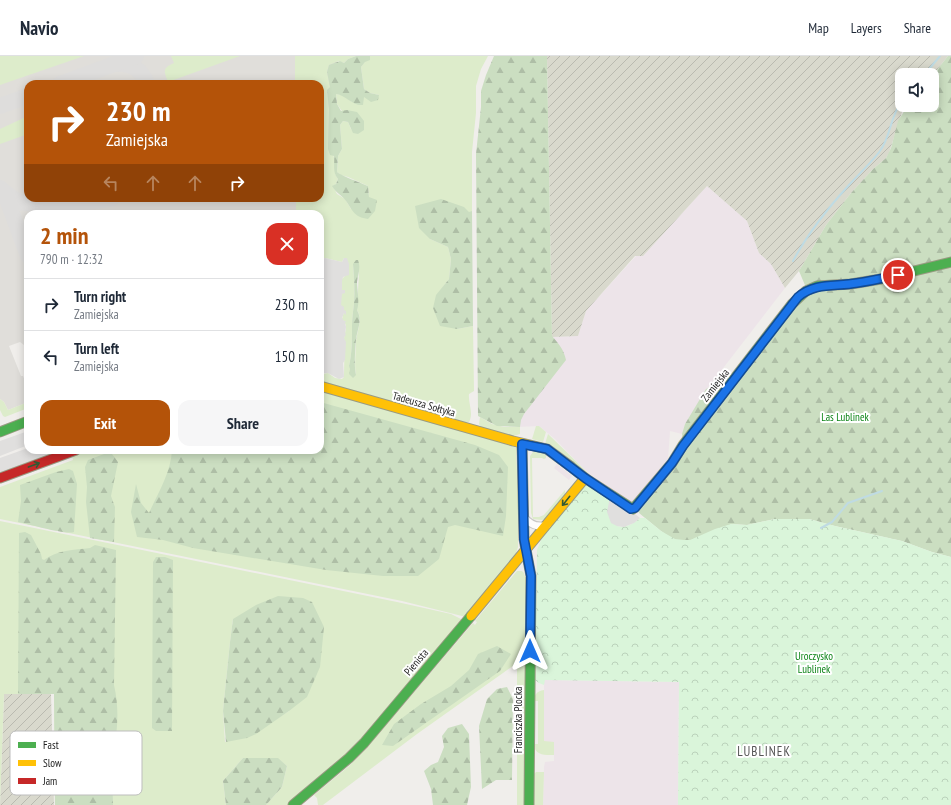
<!DOCTYPE html>
<meta charset="utf-8">
<style>
body{margin:0;font-family:"PT Sans Narrow",sans-serif;background:#f6f6f7;color:#1f2937;height:100vh;display:flex;flex-direction:column;font-size:15px;white-space:nowrap}
*{box-sizing:border-box;margin:0}
p{font-size:13px;color:#747a83}
.icon{flex:none;width:22px;height:22px;fill:none;stroke:currentColor;stroke-width:2;stroke-linecap:round;stroke-linejoin:round}
.map{position:relative;flex:1;overflow:hidden}
.sheet{position:absolute;left:24px;top:154px;width:300px;height:244px;display:flex;flex-direction:column;background:#fff;border-radius:12px;box-shadow:0 2px 10px #0003}
.sheet>*{flex:none}
.guide{position:absolute;left:24px;top:24px;width:300px;height:122px;border-radius:12px;box-shadow:0 2px 10px #0003;background:#b45309;color:#fff;overflow:hidden}
.fabs{position:absolute;left:895px;top:12px;display:grid;gap:8px}
.fabs a{display:grid;place-items:center;width:44px;height:44px;border-radius:8px;background:#fff;box-shadow:0 2px 10px #0003;font-size:20px}
.pin{position:absolute;display:grid;place-items:center;width:34px;height:34px;color:#fff;margin:-17px;border:2px solid #fff;border-radius:50%;box-shadow:0 1px 4px #0007}
.me{position:absolute;width:44px;margin:-22px;rotate:0deg;stroke-linejoin:round;filter:drop-shadow(0 0 3px #0008)}
.turn{display:flex;align-items:center;gap:14px;height:84px;padding:0 16px;font-size:18px}
.turn .icon{width:52px;height:52px;stroke-width:2.5}
.turn b{display:block;font-size:28px;line-height:34px}
.lanes{display:flex;align-items:center;height:38px;padding:0 16px;background:#0003;justify-content:center;gap:20px;direction:ltr}
.lanes .off{opacity:.35}
.round{display:grid;place-items:center;flex:none;width:42px;height:42px;border-radius:12px;background:#f6f6f7}
.summary{display:flex;align-items:center;justify-content:space-between;height:68px;padding:0 16px}
h1{font-size:24px;font-weight:800;line-height:30px;color:#b45309}
.cta{display:flex;gap:8px;margin-top:auto;padding:8px 16px}
.cta a{flex:1;height:46px;border-radius:12px;background:#b45309;color:#fff;font-size:16px;font-weight:800;line-height:46px;text-align:center}
.cta a+a{background:#f6f6f7;color:#1f2937}
ul{padding:0;list-style:none}
li{display:flex;align-items:center;gap:12px;height:52px;padding:0 16px;border-top:1px solid #e0e1e3}
li div{flex:1}
li b{display:block;font-size:15px}
li em{font-style:normal}
header{display:flex;align-items:center;gap:24px;box-sizing:border-box;height:56px;padding:0 20px;background:#fff;border-bottom:1px solid #e0e1e3}
header strong{font-size:19px}
nav{display:flex;gap:22px;margin-inline-start:auto;font-size:14px}
.map>svg:first-child{display:block}
</style>
<header>
<strong>Navio</strong>
<nav><a>Map</a><a>Layers</a><a>Share</a></nav>
</header>
<div class="map">
<svg width="951" height="749" viewBox="0 0 951 749">
<defs>
<pattern id="construction-furrows" width="10" height="10" patternUnits="userSpaceOnUse"><rect width="10" height="10" fill="#d9d9cd"/><path d="M-1 1l2-2M0 10L10 0M9 11l2-2" fill="none" stroke="#babab0"/></pattern>
<pattern id="forest-firs" width="22" height="20" patternUnits="userSpaceOnUse"><rect width="22" height="20" fill="#cbdec1"/><path d="M5 1l3.5 6h-7zM16 11l3.5 6h-7z" fill="#aebea6"/></pattern>
<pattern id="park-crowns" width="20" height="18" patternUnits="userSpaceOnUse"><rect width="20" height="18" fill="#daf5da"/><path d="M2 6a3 3 0 1 1 6 0M12 15a3 3 0 1 1 6 0" fill="none" stroke="#bbd2bb"/></pattern>
</defs>
<rect width="100%" height="100%" fill="#f0eeeb"/>
<g fill="#ede4e9">
<polygon points="707,130 747,165 759,197 771,208 785,232 707,333 685,368 682,378 670,375 668,403 632,448 589,418 555,383 539,370 517,371 517,362 552,281 578,280 586,255 636,200 643,200"/>
<polygon points="557,408 572,420 569,424 554,412"/>
<polygon points="544,624 679,626 678,749 543,749 544,711 545,706 554,705 554,686 544,686"/>
</g>
<path fill="#e0deda" fill-rule="evenodd" d="M0,0H336L320,203V158H28V292L20,286L9,290L21,320H23L28,332V346L8,354L4,346L0,343ZM28,28H320V142H28Z"/>
<g fill="url(#construction-furrows)">
<polygon points="547,0 948,0 932,20 902,19 902,49 908,49 902,56 889,97 886,102 873,113 851,137 826,169 799,215 785,232 771,208 759,197 747,165 707,130 643,200 635,200 586,255 578,280 552,281"/>
<polygon points="4,638 51,638 54,749 0,749"/>
</g>
<g fill="#ddeccb" fill-rule="evenodd">
<polygon points="0,0 84,0 0,29"/>
<path d="M171,0H240L168,26C164,15 162,12 174,7Z"/>
<path d="M295,0H356L348,3L344,7L339,5L329,9L327,16L330,31L327,34L329,53L328,93C330,95 333,98 334,101C337,109 332,115 338,123L336,128L333,130L337,138L345,143L351,153L369,141L368,130L348,121L341,119L337,116L338,100L342,93L340,69L343,65L348,66L351,73L358,78L337,48L336,38L343,39L352,46L364,41L379,39L370,37L364,33L361,11L369,0H488L481,13L476,30V57L472,96V155L430,183L448,191L451,203L449,223L443,231L457,273L473,270L474,335L469,338C468,348 474,357 469,366H465L320,325V316L323,318L328,317L335,322L342,323L344,321C344,308 345,297 344,283C344,279 346,275 346,271C346,268 344,265 342,263L344,256L346,258C344,256 342,252 341,249C340,248 342,226 342,223L346,219L344,202L342,206L325,202L320,203V158H296V142H320V28H295ZM353,208L359,216L357,254C363,264 357,275 356,285C356,295 354,309 356,319L349,310C352,298 352,283 352,270C352,263 353,255 354,248C355,235 354,221 353,208Z"/>
<polygon points="28,60 28,78 0,88 0,73"/>
<polygon points="320,333 483,381 517,392 516,400 520,457 518,458 518,491 515,500 466,561 402,545 0,463 0,431 73,404 72,399 85,394 320,394"/>
<polygon points="0,343 4,346 8,354 28,346 28,352 5,361 3,360 0,354"/>
<polygon points="480,361 492,368 504,371 520,371 520,378 514,380 481,371 479,368"/>
<polygon points="536,370 539,370 546,376 543,386 532,383"/>
<polygon points="548,378 589,418 632,448 630,448 545,388"/>
<polygon points="541,395 546,398 546,402 544,403 542,402 532,402 533,461 539,461 544,459 565,434 565,438 545,463 542,464 533,463 531,457 530,400 533,396"/>
<path d="M0,465L397,546L451,558L463,564L362,685L289,749H266L282,731L287,710L277,702H243L223,725L226,749H113V703L55,749L54,638H4L0,749ZM233,563L289,655L275,664L225,686L223,655L230,586Z"/>
<polygon points="517,515 522,515 524,517 525,521 527,521 526,749 517,749 517,607 417,678 323,749 318,749 317,742 314,739 349,710 369,689 473,567 475,569 477,566 475,565"/>
<path d="M544,634V685L554,686V699C544,699 536,700 533,688H538V645H533C534,639 537,635 544,634Z"/>
<polygon points="536,716 544,716 543,749 534,749 534,718"/>
</g>
<g fill="url(#forest-firs)">
<path d="M356,0H370V4L365,6L361,11L364,33L370,37L379,39L378,44L371,46L364,41L363,49C352,50 346,39 336,38L337,48L341,55L347,54L357,56L364,65V74L358,78L353,77L348,66L343,65L340,69L342,93L338,100L337,116C342,120 361,127 368,130L369,141L377,144L375,155L368,163C354,161 353,155 346,145C342,139 337,138 332,130L336,128L338,123C332,116 335,108 334,100L330,99L328,93L329,53L327,34L330,31L327,16L329,9L340,5L344,7L348,3Z"/>
<path d="M494,0H547L552,280C559,288 564,294 566,304L524,358L521,364L520,371L497,370L478,360L476,98L481,51V35L486,19Z"/>
<polygon points="948,0 951,0 951,501 932,496 902,485 835,470 809,463 775,463 747,469 731,468 694,498 661,475 639,457 638,454 684,393 682,378 685,368 706,333 732,318 760,298 795,252 807,234 799,215 826,169 851,137 873,113 886,102 891,92 898,65 908,49 932,49 932,20"/>
<polygon points="441,143 464,151 469,156 472,155 473,270 457,273 440,270 433,252 436,239 449,223 451,203 448,191 430,183 419,172 415,150"/>
<path d="M356,204H358C361,212 358,218 357,226C357,234 360,247 357,254C363,265 357,273 356,284C355,293 354,311 356,319L353,322L349,318L350,313L349,310C352,298 352,283 352,270C352,263 353,255 354,248C355,235 354,221 353,208Z"/>
<path d="M320,346L475,389L499,399L508,411L506,460L503,480L455,469L448,471L439,503L418,520H383L326,514L193,492L163,484L137,481L131,456L136,428L141,447L149,457C158,437 171,416 172,394H320Z"/>
<polygon points="104,398 112,398 118,406 111,440 115,451 114,486 90,482 86,446 87,431 85,411 88,404"/>
<path d="M69,413L73,415L77,428L74,476C65,479 29,468 18,466L21,445L20,429L56,416Z"/>
<path d="M25,476L31,479L41,498L42,503L44,504C57,494 74,494 90,492L95,489L116,494L114,629C120,655 117,676 113,702C112,718 113,734 113,749H55L54,638H18L19,477Z"/>
<polygon points="156,501 165,501 173,504 172,675 156,675 152,672 153,506"/>
<polygon points="278,540 303,542 312,546 324,571 320,611 307,641 289,655 256,678 247,682 226,686 223,655 230,586 233,563 256,549"/>
<polygon points="497,590 511,598 500,615 393,690 382,689 394,668 421,648 451,630 469,614 478,598"/>
<polygon points="507,631 513,643 512,724 496,724 482,733 479,670 487,643 497,633"/>
<polygon points="462,668 469,678 471,731 467,749 433,749 431,733 424,715 431,709 438,706 444,691 442,680 448,672"/>
<polygon points="243,702 278,702 287,710 282,731 266,749 226,749 223,725"/>
</g>
<path fill="url(#park-crowns)" d="M586,429L592,430L610,441L617,470C627,472 633,468 640,462H645L661,475L675,483L684,484H690L715,473L731,468L747,469L775,463H809L835,470L902,485L932,496L951,501V749H678L679,626L545,624L544,629L539,627L535,624L537,494L541,484L581,431Z"/>
<g fill="#e0dfde">
<polygon points="325,202 342,206 344,202 347,202 349,208 349,219 343,221 342,225 342,234 345,234 345,237 342,238 341,249 344,251 344,254 346,255 346,259 344,257 342,262 344,265 346,265 345,267 346,271 345,277 346,278 344,282 346,286 345,304 343,307 344,321 339,323 328,317 324,317 323,318 320,316 320,203"/>
<polygon points="28,375 28,389 0,400 0,385"/>
<polygon points="28,392 28,394 47,394 49,398 0,417 0,402"/>
<polygon points="610,441 635,458 640,462 634,467 624,471 617,470 611,467 607,456"/>
</g>
<g fill="none" stroke-linecap="round" stroke-linejoin="round">
<g stroke="#bfdbe3" stroke-width="2">
<polyline points="924,19 940,0"/>
<path d="M793,205C808,177 828,152 849,129C859,118 871,107 880,95C891,80 890,60 902,45"/>
<polyline points="821,472 832,466 848,447 882,435"/>
</g>
<g stroke="#dedddc" stroke-width="16">
<path d="M115,8C131,6 142,14 147,28"/>
<polyline points="60,28 136,0"/>
<polyline points="0,50 28,40"/>
<path d="M0,132C6,137 12,143 20,146C34,150 98,147 112,142"/>
<polyline points="2,135 6,141 28,200"/>
</g>
<g stroke="#c9c8c7" stroke-width="9">
<path id="street" d="M523,460C529,468 538,472 547,469"/>
</g>
<g stroke="#999a82" stroke-width="11">
<g id="fast">
<polyline points="0,376 28,365"/>
<polyline points="522,388 524,483 531,520 529,749"/>
<polyline points="570,410 585,422 633,453 672,407 683,389 792,248 806,235 817,230 851,228 881,223 951,206"/>
<polyline points="293,749 349,702 364,687 471,560"/>
</g>
</g>
<g stroke="#999a82" stroke-width="11">
<g id="slow">
<polyline points="320,330 513,385 547,393 570,410"/>
<polyline points="471,560 585,422"/>
</g>
</g>
<g stroke="#999a82" stroke-width="11">
<polyline id="jam" points="0,422 76,394"/>
</g>
<use href="#street" stroke="#fdfcfc" stroke-width="7"/>
<use href="#fast" stroke="#4caf50" stroke-width="9"/>
<use href="#slow" stroke="#ffc107" stroke-width="9"/>
<use href="#jam" stroke="#c62828" stroke-width="9"/>
</g>
<defs><path id="oneway-shaft" d="M-6 0H5M1.5-3L5.5 0L1.5 3" fill="none" stroke-width="1.6" stroke-linecap="round" stroke-linejoin="round"/></defs>
<g stroke="#335a34">
<use href="#oneway-shaft" transform="translate(34 409) rotate(-20)"/>
<use href="#oneway-shaft" transform="translate(566 445) rotate(129)"/>
</g>
<g fill="none" stroke-linecap="round" stroke-linejoin="round">
<g stroke="#114b97" stroke-width="10">
<path id="route" d="M530,595L531,520L524,483L522,388L547,393L585,422L631,453L635,452L672,407L683,390L798,241C816,226 835,231 857,227C871,225 884,222 898,219"/>
</g>
<use href="#route" stroke="#1a73e8" stroke-width="7"/>
</g>
<g text-anchor="middle" dominant-baseline="central" stroke-width="4" stroke-linejoin="round" paint-order="stroke">
<g font-size="11" fill="#222" stroke="#fff">
<text transform="translate(715 329) rotate(-52)">Zamiejska</text>
<text transform="translate(424 348) rotate(16)">Tadeusza Sołtyka</text>
<text transform="translate(416 606) rotate(-50)">Pienista</text>
<text transform="translate(518 664) rotate(-90)">Franciszka Plocka</text>
</g>
<g font-size="11" fill="#0c8416" stroke="#fff">
<text x="845" y="361">Las Lublinek</text>
<text x="814" y="600">Uroczysko<tspan x="814" dy="13">Lublinek</tspan></text>
</g>
<g font-size="13" letter-spacing="1" fill="#555" stroke="#fff">
<text x="764" y="695">LUBLINEK</text>
</g>
</g>
<rect x="10" y="675" width="132" height="64" rx="6" fill="#fff" stroke="#bdbdbd" stroke-width="1"/>
<rect x="18" y="686" width="18" height="6" fill="#4caf50"/>
<rect x="18" y="704" width="18" height="6" fill="#ffc107"/>
<rect x="18" y="722" width="18" height="6" fill="#c62828"/>
<g font-size="11" fill="#222">
<text x="43" y="693">Fast</text>
<text x="43" y="711">Slow</text>
<text x="43" y="729">Jam</text>
</g>
</svg>
<div class="fabs">
<a><svg class="icon" aria-label="sound" viewBox="0 0 24 24"><path d="M4 9h4l5-4v14l-5-4H4zM17 9q2 3 0 6"/></svg></a>
</div>
<div class="pin" style="left:898px;top:219px;background:#d93025"><svg class="icon" aria-label="arrive" viewBox="0 0 24 24"><path d="M6 21V4h12l-3 4 3 4H6"/></svg></div>
<svg class="me" style="left:530px;top:595px" viewBox="-20 -20 40 40"><path d="M0-17L14 15 0 8-14 15z" fill="#1a73e8" stroke="#fff" stroke-width="4"/></svg>
<div class="guide">
<div class="turn"><svg class="icon" aria-label="right" viewBox="0 0 24 24"><path d="M7 20v-9h11M14 6l5 5-5 5"/></svg><div><b>230 m</b>Zamiejska</div></div>
<div class="lanes"><svg class="icon off" aria-label="left" viewBox="0 0 24 24"><path d="M17 20v-9H6M10 6l-5 5 5 5"/></svg><svg class="icon off" aria-label="ahead" viewBox="0 0 24 24"><path d="M12 20V5M6 11l6-6 6 6"/></svg><svg class="icon off" aria-label="ahead" viewBox="0 0 24 24"><path d="M12 20V5M6 11l6-6 6 6"/></svg><svg class="icon" aria-label="right" viewBox="0 0 24 24"><path d="M7 20v-9h11M14 6l5 5-5 5"/></svg></div>
</div>
<section class="sheet">
<div class="summary"><div><h1>2 min</h1><p>790 m · 12:32</p></div><a class="round" style="background:#d93025;color:#fff"><svg class="icon" aria-label="close" viewBox="0 0 24 24"><path d="M6 6l12 12M18 6L6 18"/></svg></a></div>
<ul>
<li><svg class="icon" aria-label="right" viewBox="0 0 24 24"><path d="M7 20v-9h11M14 6l5 5-5 5"/></svg><div><b>Turn right</b><p>Zamiejska</p></div><em>230 m</em></li>
<li><svg class="icon" aria-label="left" viewBox="0 0 24 24"><path d="M17 20v-9H6M10 6l-5 5 5 5"/></svg><div><b>Turn left</b><p>Zamiejska</p></div><em>150 m</em></li>
</ul>
<div class="cta"><a>Exit</a><a>Share</a></div>
</section>
</div>
